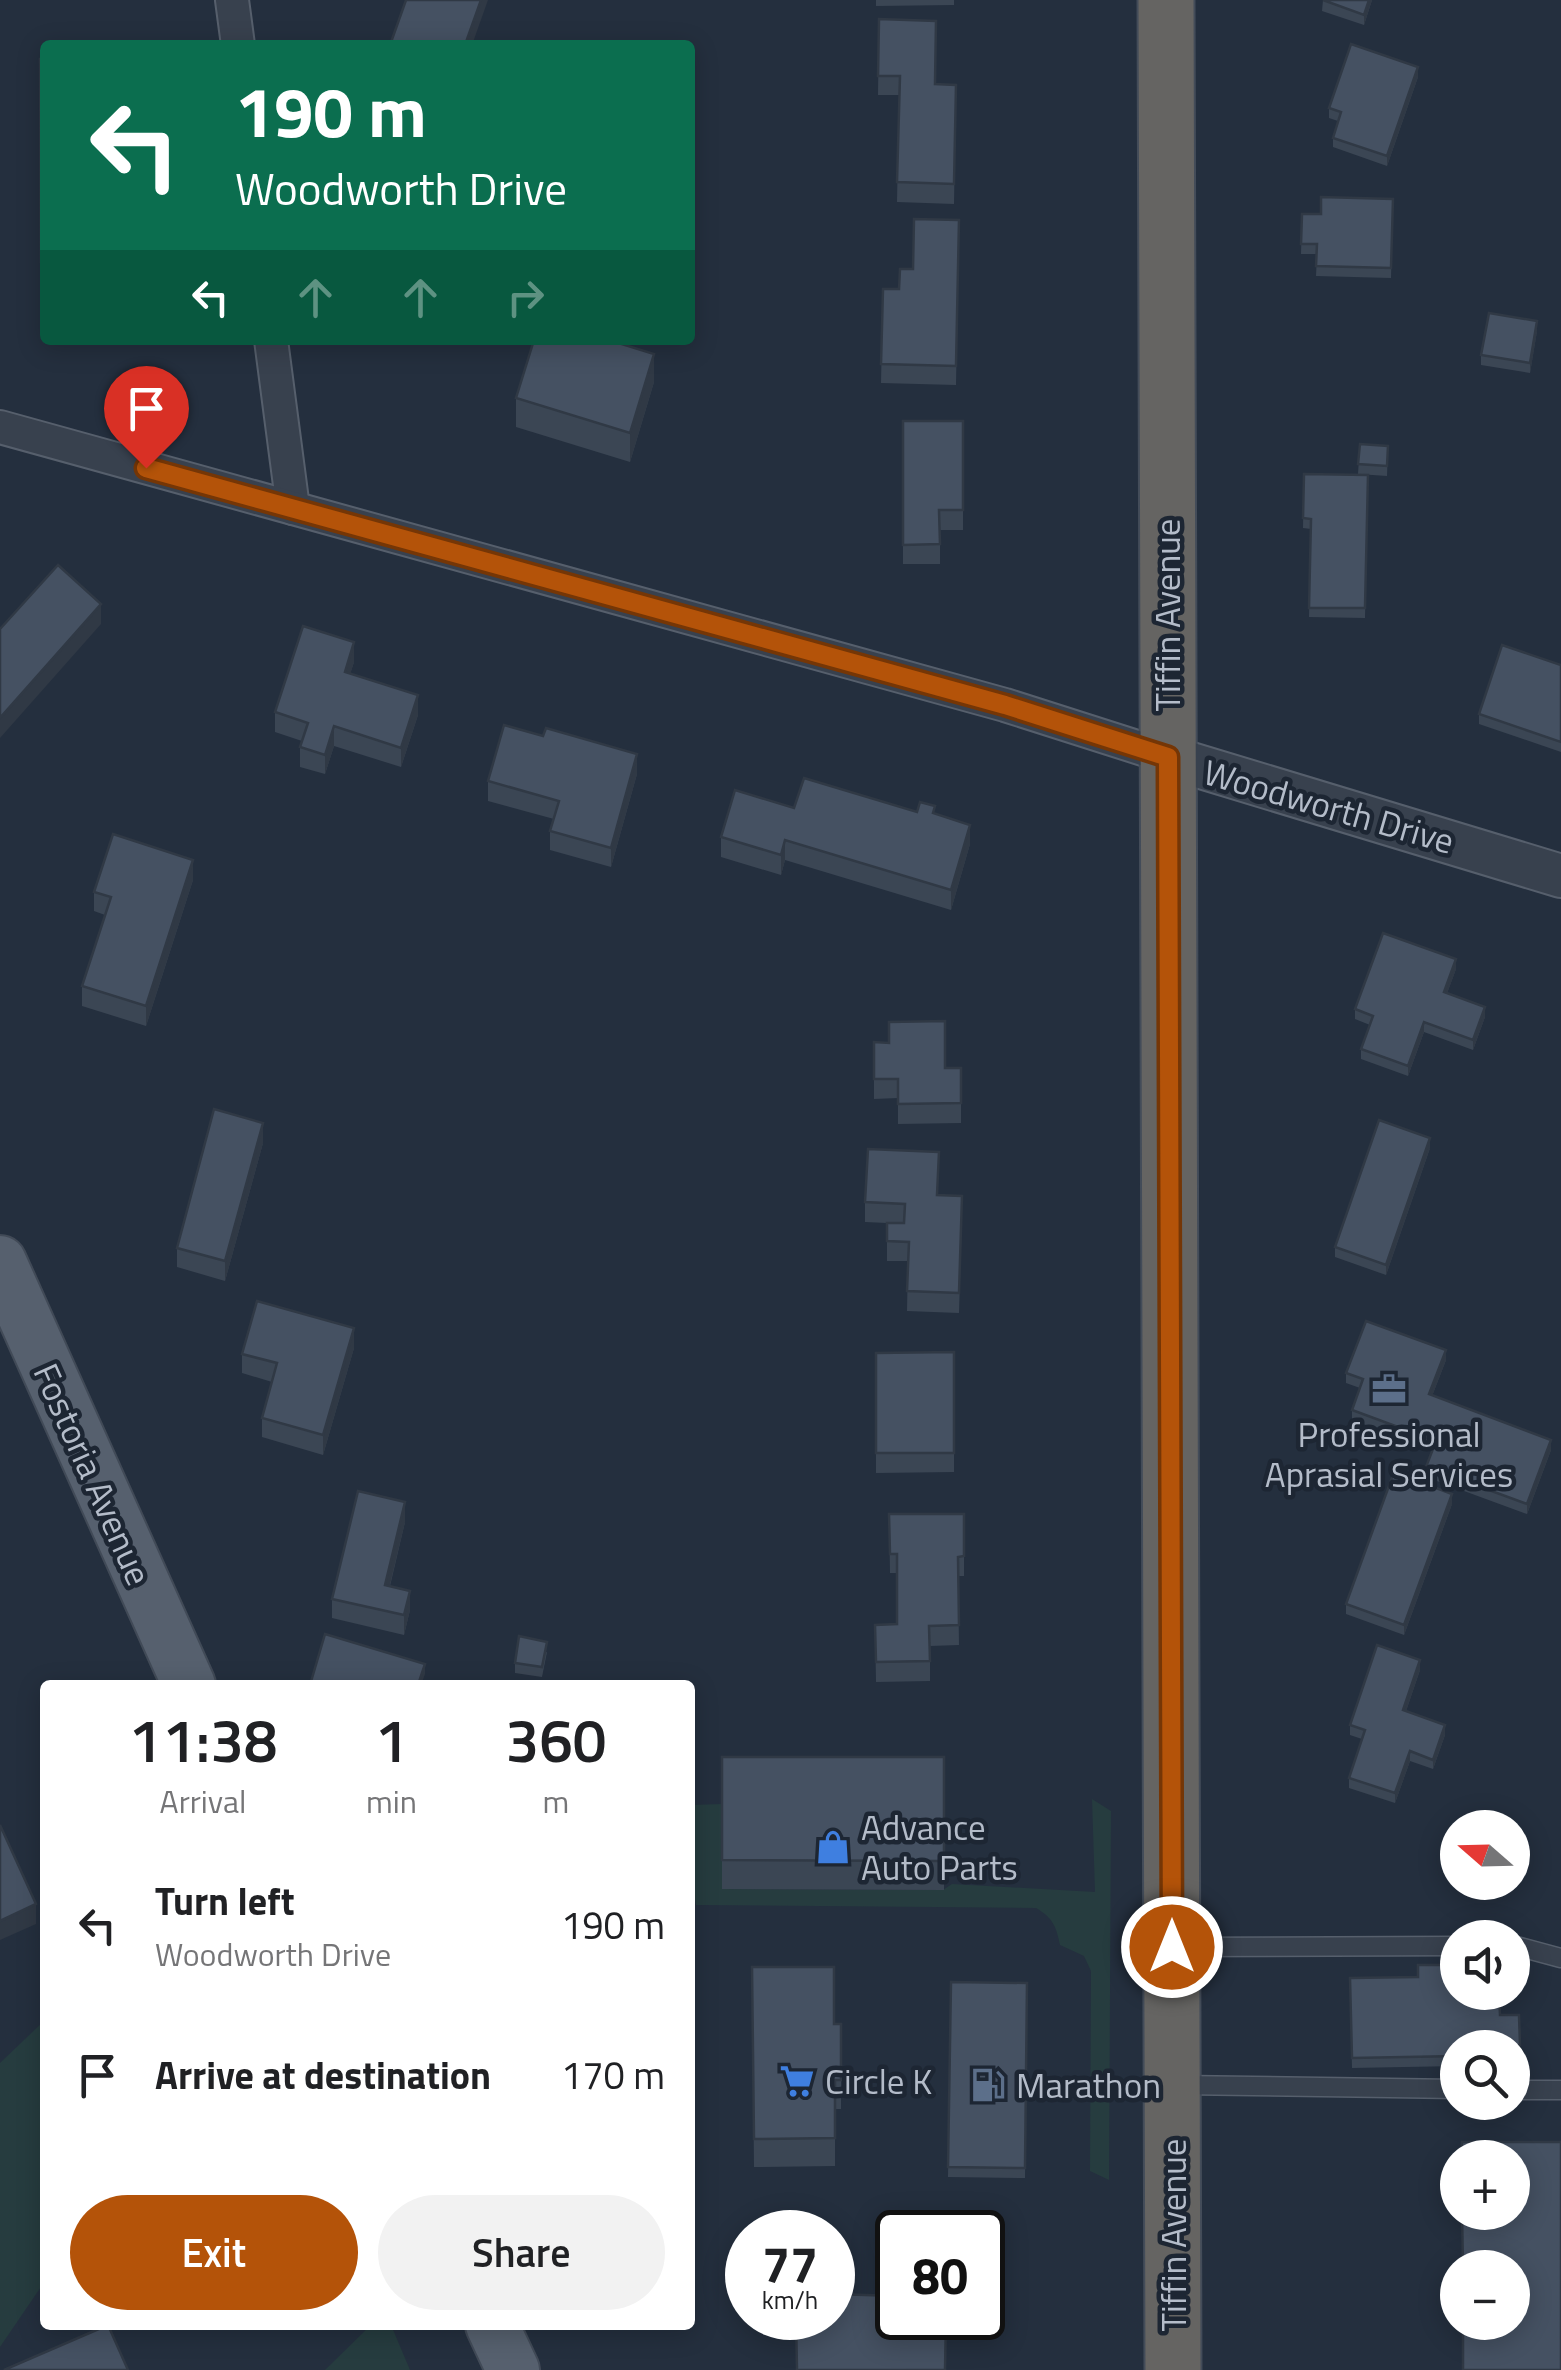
<!DOCTYPE html>
<meta charset="utf-8">
<style>
body{margin:0;font-family:"Titillium Web",sans-serif;background:#f2f2f2;color:#202124;height:100vh;display:flex;flex-direction:column;font-size:38px;white-space:nowrap}
*{box-sizing:border-box;margin:0}
p{font-size:32px;color:#757577}
.icon{flex:none;width:55px;height:55px;fill:none;stroke:currentColor;stroke-width:2;stroke-linecap:round;stroke-linejoin:round}
.map{position:relative;flex:1;overflow:hidden}
.sheet{position:absolute;left:40px;top:1680px;width:655px;height:650px;display:flex;flex-direction:column;background:#fff;border-radius:10px;box-shadow:0 5px 25px #0003}
.sheet>*{flex:none}
.hud{position:absolute;left:40px;top:40px;width:655px;height:305px;border-radius:10px;box-shadow:0 5px 25px #0003;background:#0b6e4f;color:#fff;overflow:hidden}
.needle{width:65px;rotate:290deg}
.fabs{position:absolute;left:1440px;top:1810px;display:grid;gap:20px}
.fabs a{display:grid;place-items:center;width:90px;height:90px;border-radius:50%;background:#fff;box-shadow:0 5px 25px #0003;font-size:50px}
.speed{position:absolute;left:725px;top:2210px;display:flex;gap:20px;font-size:50px;font-weight:700;text-align:center}
.speed>*{display:grid;place-content:center;width:130px;height:130px;border-radius:50%;background:#fff;box-shadow:0 5px 25px #0003;line-height:1}
.speed small{font-size:25px;font-weight:400}
.speed .limit{border:5px solid #111;border-radius:15px;background:#fff;color:#111}
.pin{position:absolute;display:grid;place-items:center;width:85px;height:85px;color:#fff;margin:-102px -42px;border-radius:50% 50% 50% 0;rotate:-45deg;box-shadow:0 0 10px #0007}
.pin .icon{rotate:45deg}
.me{position:absolute;width:110px;margin:-55px;rotate:0deg;stroke-linejoin:round;filter:drop-shadow(0 0 8px #0008)}
.turn{display:flex;align-items:center;gap:35px;height:210px;padding:0 30px;font-size:45px}
.turn .icon{width:130px;height:130px;stroke-width:2.5}
.turn b{display:block;font-size:70px;line-height:85px}
.lanes{display:flex;align-items:center;height:95px;padding:0 30px;background:#0003;justify-content:center;gap:50px;direction:ltr}
.lanes .off{opacity:.35}
.eta{display:flex;justify-content:space-evenly;align-items:center;height:170px;text-align:center}
.eta b{font-size:60px;font-weight:600;line-height:70px}
.primary-button{display:flex;gap:20px;margin-top:auto;padding:20px 30px}
.primary-button a{flex:1;height:115px;border-radius:60px;background:#b45309;color:#fff;font-size:40px;font-weight:600;line-height:115px;text-align:center}
.primary-button a+a{background:#f2f2f2;color:#202124}
ul{padding:0;list-style:none}
li{display:flex;align-items:center;gap:30px;height:150px;padding:0 30px}
li div{flex:1}
li b{display:block;font-size:38px}
li em{font-style:normal}
.map>svg:first-child{display:block}
</style>
<div class="map">
<svg width="1561" height="2370" viewBox="0 0 1561 2370">
<rect width="100%" height="100%" fill="#242f3e"/>
<g fill="#263c3f">
<path d="M1092,1799L1111,1811L1109,2180L1090,2171L1091,1971L1084,1956L1060,1945C1056,1926 1053,1918 1036,1908L696,1905L690,1871V1805L722,1804L723,1889L943,1890L952,1884L1095,1892Z"/>
<polygon points="45,2020 45,2281 0,2347 0,2063"/>
<polygon points="371,2325 391,2325 410,2370 325,2370"/>
</g>
<g fill="none" stroke-linecap="round" stroke-linejoin="round">
<g stroke="#565f6c" stroke-width="21">
<g id="service">
<polyline points="1512,1945 1561,1958"/>
<polyline points="1178,1947 1458,1946"/>
<polyline points="1178,2085 1458,2089"/>
<polyline points="1512,2090 1561,2090"/>
</g>
</g>
<g stroke="#565f6c" stroke-width="36">
<g id="minor">
<polyline points="232,0 238,45"/>
<polyline points="271,340 293,508"/>
<polyline points="0,427 1005,705 1168,757"/>
</g>
</g>
<g stroke="#565f6c" stroke-width="46">
<polyline id="tertiary" points="1168,757 1561,876"/>
</g>
<g stroke="#414a57" stroke-width="56">
<g id="primary">
<polyline points="0,1262 189,1685"/>
<polyline points="492,2325 513,2370"/>
</g>
</g>
<g stroke="#434c59" stroke-width="59">
<polyline id="trunk" points="1166,0 1173,2370"/>
</g>
<use href="#service" stroke="#38414e" stroke-width="18"/>
<use href="#minor" stroke="#38414e" stroke-width="32"/>
<use href="#tertiary" stroke="#38414e" stroke-width="42"/>
<use href="#primary" stroke="#56606e" stroke-width="52"/>
<use href="#trunk" stroke="#656462" stroke-width="55"/>
</g>
<g fill="#3b4654">
<polygon points="876,0 954,0 954,5 876,6"/>
<polygon points="1323,0 1372,0 1364,25 1322,11"/>
<polygon points="879,19 935,84 956,85 954,204 897,202 899,95 878,95"/>
<polygon points="40,59 45,59 45,281 41,281"/>
<polygon points="1418,77 1387,166 1333,147 1333,138 1338,121 1329,118 1329,108"/>
<polygon points="1393,199 1391,278 1316,276 1317,254 1301,254 1302,214 1321,214"/>
<polygon points="959,220 956,385 881,383 883,289 899,289 913,269"/>
<polygon points="1537,331 1530,373 1481,365 1481,355"/>
<polygon points="654,382 630,462 516,427 516,398"/>
<polygon points="903,421 963,421 963,530 940,530 940,564 903,564"/>
<polygon points="1360,444 1388,446 1387,476 1358,474"/>
<polygon points="1304,474 1368,475 1365,618 1309,617 1311,529 1303,528"/>
<polygon points="354,662 350,674 418,715 401,767 334,746 325,774 300,767 300,747 302,741 275,732 275,712"/>
<polygon points="1561,665 1561,752 1479,724 1479,714"/>
<polygon points="637,774 611,867 550,850 550,831 554,819 488,801 488,781"/>
<polygon points="794,808 917,812 935,814 970,844 951,910 785,860 781,875 721,857 721,837"/>
<polygon points="193,880 146,1026 82,1006 82,986 105,915 94,911 94,892"/>
<polygon points="1456,969 1447,993 1485,1017 1473,1050 1424,1032 1408,1076 1361,1059 1361,1049 1370,1025 1355,1019 1355,1009"/>
<polygon points="874,1042 945,1068 961,1068 961,1123 898,1124 898,1098 874,1099"/>
<polygon points="263,1143 225,1281 177,1267 177,1248"/>
<polygon points="1430,1148 1386,1275 1335,1257 1335,1247"/>
<polygon points="938,1195 962,1216 959,1313 907,1311 908,1261 887,1261 887,1223 865,1222 865,1202"/>
<polygon points="354,1348 323,1455 262,1437 262,1418 272,1382 242,1373 242,1354"/>
<polygon points="954,1352 954,1472 876,1473 876,1353"/>
<polygon points="1446,1360 1432,1396 1551,1450 1527,1514 1426,1477 1426,1467 1433,1449 1352,1420 1352,1410 1360,1388 1346,1383 1346,1373"/>
<polygon points="1452,1504 1404,1635 1346,1614 1346,1604"/>
<polygon points="889,1514 964,1514 964,1576 958,1576 959,1645 930,1646 930,1681 876,1682 875,1625 897,1624 897,1573 890,1573"/>
<polygon points="405,1522 390,1586 410,1610 404,1635 332,1618 332,1599"/>
<polygon points="547,1652 542,1677 515,1673 515,1663"/>
<polygon points="1420,1670 1406,1711 1445,1735 1433,1769 1410,1761 1395,1803 1349,1788 1349,1778 1362,1739 1350,1735 1350,1725"/>
<polygon points="722,1757 944,1757 944,1890 722,1889"/>
<polygon points="752,1967 834,2024 841,2024 841,2109 835,2109 835,2166 754,2167"/>
<polygon points="1350,1978 1458,1992 1500,2015 1519,2015 1520,2055 1512,2055 1512,2048 1458,2048 1458,2066 1352,2068"/>
<polygon points="951,1982 1027,1983 1025,2178 948,2177"/>
</g>
<g fill="#303945">
<polygon points="481,0 488,0 472,45 465,45"/>
<polygon points="1369,0 1372,0 1364,25 1364,15"/>
<polygon points="1418,67 1418,77 1387,166 1387,156"/>
<polygon points="1537,321 1537,331 1530,373 1530,363"/>
<polygon points="654,354 654,382 630,462 630,433"/>
<polygon points="101,604 101,624 0,738 0,718"/>
<polygon points="354,642 354,662 345,691 345,672"/>
<polygon points="418,695 418,715 401,767 401,748"/>
<polygon points="334,726 334,746 325,774 325,755"/>
<polygon points="637,754 637,774 611,867 611,848"/>
<polygon points="970,825 970,844 951,910 951,890"/>
<polygon points="785,840 785,860 781,875 781,855"/>
<polygon points="193,860 193,880 146,1026 146,1006"/>
<polygon points="1456,959 1456,969 1444,1002 1444,992"/>
<polygon points="1485,1007 1485,1017 1473,1050 1473,1040"/>
<polygon points="1424,1022 1424,1032 1408,1076 1408,1066"/>
<polygon points="263,1123 263,1143 225,1281 225,1261"/>
<polygon points="1430,1138 1430,1148 1386,1275 1386,1265"/>
<polygon points="354,1328 354,1348 323,1455 323,1435"/>
<polygon points="1446,1350 1446,1360 1429,1404 1429,1394"/>
<polygon points="1551,1440 1551,1450 1527,1514 1527,1504"/>
<polygon points="1452,1494 1452,1504 1404,1635 1404,1625"/>
<polygon points="405,1502 405,1522 385,1605 385,1585"/>
<polygon points="410,1591 410,1610 404,1635 404,1615"/>
<polygon points="1420,1660 1420,1670 1403,1720 1403,1710"/>
<polygon points="425,1664 425,1674 421,1685 418,1685"/>
<polygon points="1445,1725 1445,1735 1433,1769 1433,1760"/>
<polygon points="1410,1751 1410,1761 1395,1803 1395,1793"/>
<polygon points="36,1904 36,1924 0,1940 0,1921"/>
</g>
<g fill="#455162" stroke="#303945" stroke-width="2.5">
<polygon points="406,0 481,0 465,45 390,45"/>
<polygon points="1323,0 1369,0 1364,15"/>
<polygon points="879,19 936,21 935,84 956,85 954,184 897,182 900,76 878,76"/>
<polygon points="1351,44 1418,67 1387,156 1333,138 1341,112 1329,108"/>
<polygon points="40,59 45,59 45,262 41,262"/>
<polygon points="1321,197 1393,199 1391,268 1316,266 1317,244 1301,244 1302,214 1321,214"/>
<polygon points="914,219 959,220 956,366 881,364 883,289 899,289 900,269 913,269"/>
<polygon points="1489,313 1537,321 1530,363 1481,355"/>
<polygon points="534,340 609,340 654,354 630,433 516,398"/>
<polygon points="903,421 963,421 963,510 939,510 940,544 903,545"/>
<polygon points="1360,444 1388,446 1387,466 1358,464"/>
<polygon points="1304,474 1368,475 1365,608 1309,608 1311,519 1303,518"/>
<polygon points="58,565 101,604 0,718 0,629"/>
<polygon points="303,626 354,642 345,672 418,695 401,748 334,726 325,755 300,747 308,723 275,712"/>
<polygon points="1502,645 1561,665 1561,742 1479,714"/>
<polygon points="504,725 543,736 546,728 637,754 611,848 550,831 559,801 488,781"/>
<polygon points="804,778 917,812 920,802 935,806 933,813 970,825 951,890 785,840 781,855 721,837 735,790 794,808"/>
<polygon points="113,834 193,860 146,1006 82,986 111,897 94,892"/>
<polygon points="1383,933 1456,959 1444,992 1485,1007 1473,1040 1424,1022 1408,1066 1361,1049 1373,1016 1355,1009"/>
<polygon points="945,1021 945,1068 961,1068 961,1103 898,1104 898,1079 874,1079 874,1042 889,1043 889,1022"/>
<polygon points="214,1109 263,1123 225,1261 177,1248"/>
<polygon points="1379,1120 1430,1138 1386,1265 1335,1247"/>
<polygon points="868,1149 939,1152 937,1195 962,1196 959,1293 907,1291 909,1242 887,1241 887,1223 904,1223 905,1204 865,1202"/>
<polygon points="257,1301 354,1328 323,1435 262,1418 277,1363 242,1354"/>
<polygon points="1366,1321 1446,1350 1429,1394 1551,1440 1527,1504 1426,1467 1436,1441 1352,1410 1363,1379 1346,1373"/>
<polygon points="954,1352 954,1453 876,1453 876,1353"/>
<polygon points="1394,1472 1452,1494 1404,1625 1346,1604"/>
<polygon points="358,1491 405,1502 385,1585 410,1591 404,1615 332,1599"/>
<polygon points="889,1514 964,1514 964,1556 958,1557 959,1625 929,1626 930,1661 876,1662 875,1625 897,1624 897,1554 890,1554"/>
<polygon points="325,1634 425,1664 418,1685 310,1685"/>
<polygon points="519,1636 547,1642 542,1667 515,1663"/>
<polygon points="1377,1645 1420,1660 1403,1710 1445,1725 1433,1760 1410,1751 1395,1793 1349,1778 1365,1730 1350,1725"/>
<polygon points="722,1757 944,1757 944,1861 722,1860"/>
<polygon points="0,1825 36,1904 0,1921"/>
<polygon points="1418,1965 1457,1965 1458,1992 1499,1992 1500,2015 1519,2015 1520,2045 1498,2045 1498,2048 1458,2048 1458,2056 1352,2058 1350,1978 1418,1977"/>
<polygon points="752,1967 834,1967 834,2024 841,2024 841,2080 835,2080 835,2138 754,2139"/>
<polygon points="951,1982 1027,1983 1025,2168 948,2167"/>
<polygon points="1462,2142 1561,2142 1561,2370 1463,2370 1463,2322 1512,2322 1512,2268 1463,2268 1462,2212 1512,2212 1512,2158 1462,2158"/>
<polygon points="832,2294 898,2296 898,2318 946,2318 945,2370 797,2370 796,2318 832,2318"/>
<polygon points="108,2325 128,2370 4,2370"/>
</g>
<g fill="none" stroke-linecap="round" stroke-linejoin="round">
<g stroke="#753606" stroke-width="25">
<polyline id="route" points="146,468 1005,705 1168,757 1172,1947"/>
</g>
<use href="#route" stroke="#b45309" stroke-width="18"/>
</g>
<defs>
<g id="office-bare" transform="scale(2.7)"><path d="M-6-3h4V-5.5h4V-3h4V5H-6ZM-1-4.5V-3h2v-1.5ZM-6 0V1H6V0Z" fill="#5c6f8a" stroke="#1d2633" stroke-width="2.5" paint-order="stroke"/></g>
<g id="shop-bare" transform="scale(2.7)"><path d="M-5-2.5h2.3a2.7 3.5 0 0 1 5.4 0H5L5.5 6h-11ZM-1.5-2.5h3a1.5 2.3 0 0 0-3 0Z" fill="#3f7fe0" stroke="#1d2633" stroke-width="2.5" paint-order="stroke"/></g>
<g id="supermarket-bare" transform="scale(2.7)"><path d="M-6-5.5h2.5l.6 2H6L4.5 2H-2.5L-4.4-4H-6ZM-1.5 3.2a1.3 1.3 0 1 0 .1 0ZM3 3.2a1.3 1.3 0 1 0 .1 0Z" fill="#3f7fe0" stroke="#1d2633" stroke-width="2.5" paint-order="stroke"/></g>
<g id="fuel-bare" transform="scale(2.7)"><path d="M-5.5-6h7V0h2V4h1.3V-2.5L3-4.5l.8-.8L6-3V5H2.5V1h-1V6h-7ZM-4.2-4.7v3.2H.2V-4.7Z" fill="#5c6f8a" stroke="#1d2633" stroke-width="2.5" paint-order="stroke"/></g>
</defs>
<g fill-rule="evenodd">
<use href="#office-bare" x="1389" y="1389"/>
<use href="#shop-bare" x="833" y="1847"/>
<use href="#supermarket-bare" x="797" y="2081"/>
<use href="#fuel-bare" x="988" y="2085"/>
</g>
<g text-anchor="middle" dominant-baseline="central" stroke-width="9" stroke-linejoin="round" paint-order="stroke">
<g font-size="35" fill="#b4bcc9" stroke="#1d2633">
<text transform="translate(1167 615) rotate(-90)">Tiffin Avenue</text>
<text transform="translate(1329 806) rotate(16)">Woodworth Drive</text>
<text transform="translate(93 1474) rotate(66)">Fostoria Avenue</text>
<text transform="translate(1173 2235) rotate(-90)">Tiffin Avenue</text>
</g>
<g font-size="35" fill="#b4bcc9" stroke="#1d2633" text-anchor="start">
<text x="1389" y="1434" text-anchor="middle">Professional<tspan x="1389" dy="40">Aprasial Services</tspan></text>
<text x="861" y="1827">Advance<tspan x="861" dy="40">Auto Parts</tspan></text>
<text x="825" y="2081">Circle K</text>
<text x="1016" y="2085">Marathon</text>
</g>
</g>
</svg>
<div class="fabs">
<a><svg class="needle" viewBox="-14 -14 28 28"><path d="M0-13l5 13h-10z" fill="#e53935"/><path d="M0 13l5-13h-10z" fill="#757577"/></svg></a>
<a><svg class="icon" aria-label="sound" viewBox="0 0 24 24"><path d="M4 9h4l5-4v14l-5-4H4zM17 9q2 3 0 6"/></svg></a>
<a><svg class="icon" aria-label="search" viewBox="0 0 24 24"><circle cx="10" cy="10" r="6"/><path d="M15 15l6 6"/></svg></a>
<a>+</a>
<a>−</a>
</div>
<div class="speed"><div>77<small>km/h</small></div><div class="limit">80</div></div>
<div class="pin" style="left:146px;top:468px;background:#d93025"><svg class="icon" aria-label="arrive" viewBox="0 0 24 24"><path d="M6 21V4h12l-3 4 3 4H6"/></svg></div>
<svg class="me" style="left:1172px;top:1947px" viewBox="-20 -20 40 40"><circle r="17" fill="#b45309" stroke="#fff" stroke-width="3"/><path d="M0-11L8 9 0 5-8 9z" fill="#fff"/></svg>
<div class="hud">
<div class="turn"><svg class="icon" aria-label="left" viewBox="0 0 24 24"><path d="M17 20v-9H6M10 6l-5 5 5 5"/></svg><div><b>190 m</b>Woodworth Drive</div></div>
<div class="lanes"><svg class="icon" aria-label="left" viewBox="0 0 24 24"><path d="M17 20v-9H6M10 6l-5 5 5 5"/></svg><svg class="icon off" aria-label="ahead" viewBox="0 0 24 24"><path d="M12 20V5M6 11l6-6 6 6"/></svg><svg class="icon off" aria-label="ahead" viewBox="0 0 24 24"><path d="M12 20V5M6 11l6-6 6 6"/></svg><svg class="icon off" aria-label="right" viewBox="0 0 24 24"><path d="M7 20v-9h11M14 6l5 5-5 5"/></svg></div>
</div>
<section class="sheet">
<div class="eta">
<div><b>11:38</b><p>Arrival</p></div>
<div><b>1</b><p>min</p></div>
<div><b>360</b><p>m</p></div>
</div>
<ul>
<li><svg class="icon" aria-label="left" viewBox="0 0 24 24"><path d="M17 20v-9H6M10 6l-5 5 5 5"/></svg><div><b>Turn left</b><p>Woodworth Drive</p></div><em>190 m</em></li>
<li><svg class="icon" aria-label="arrive" viewBox="0 0 24 24"><path d="M6 21V4h12l-3 4 3 4H6"/></svg><div><b>Arrive at destination</b></div><em>170 m</em></li>
</ul>
<div class="primary-button"><a>Exit</a><a>Share</a></div>
</section>
</div>
